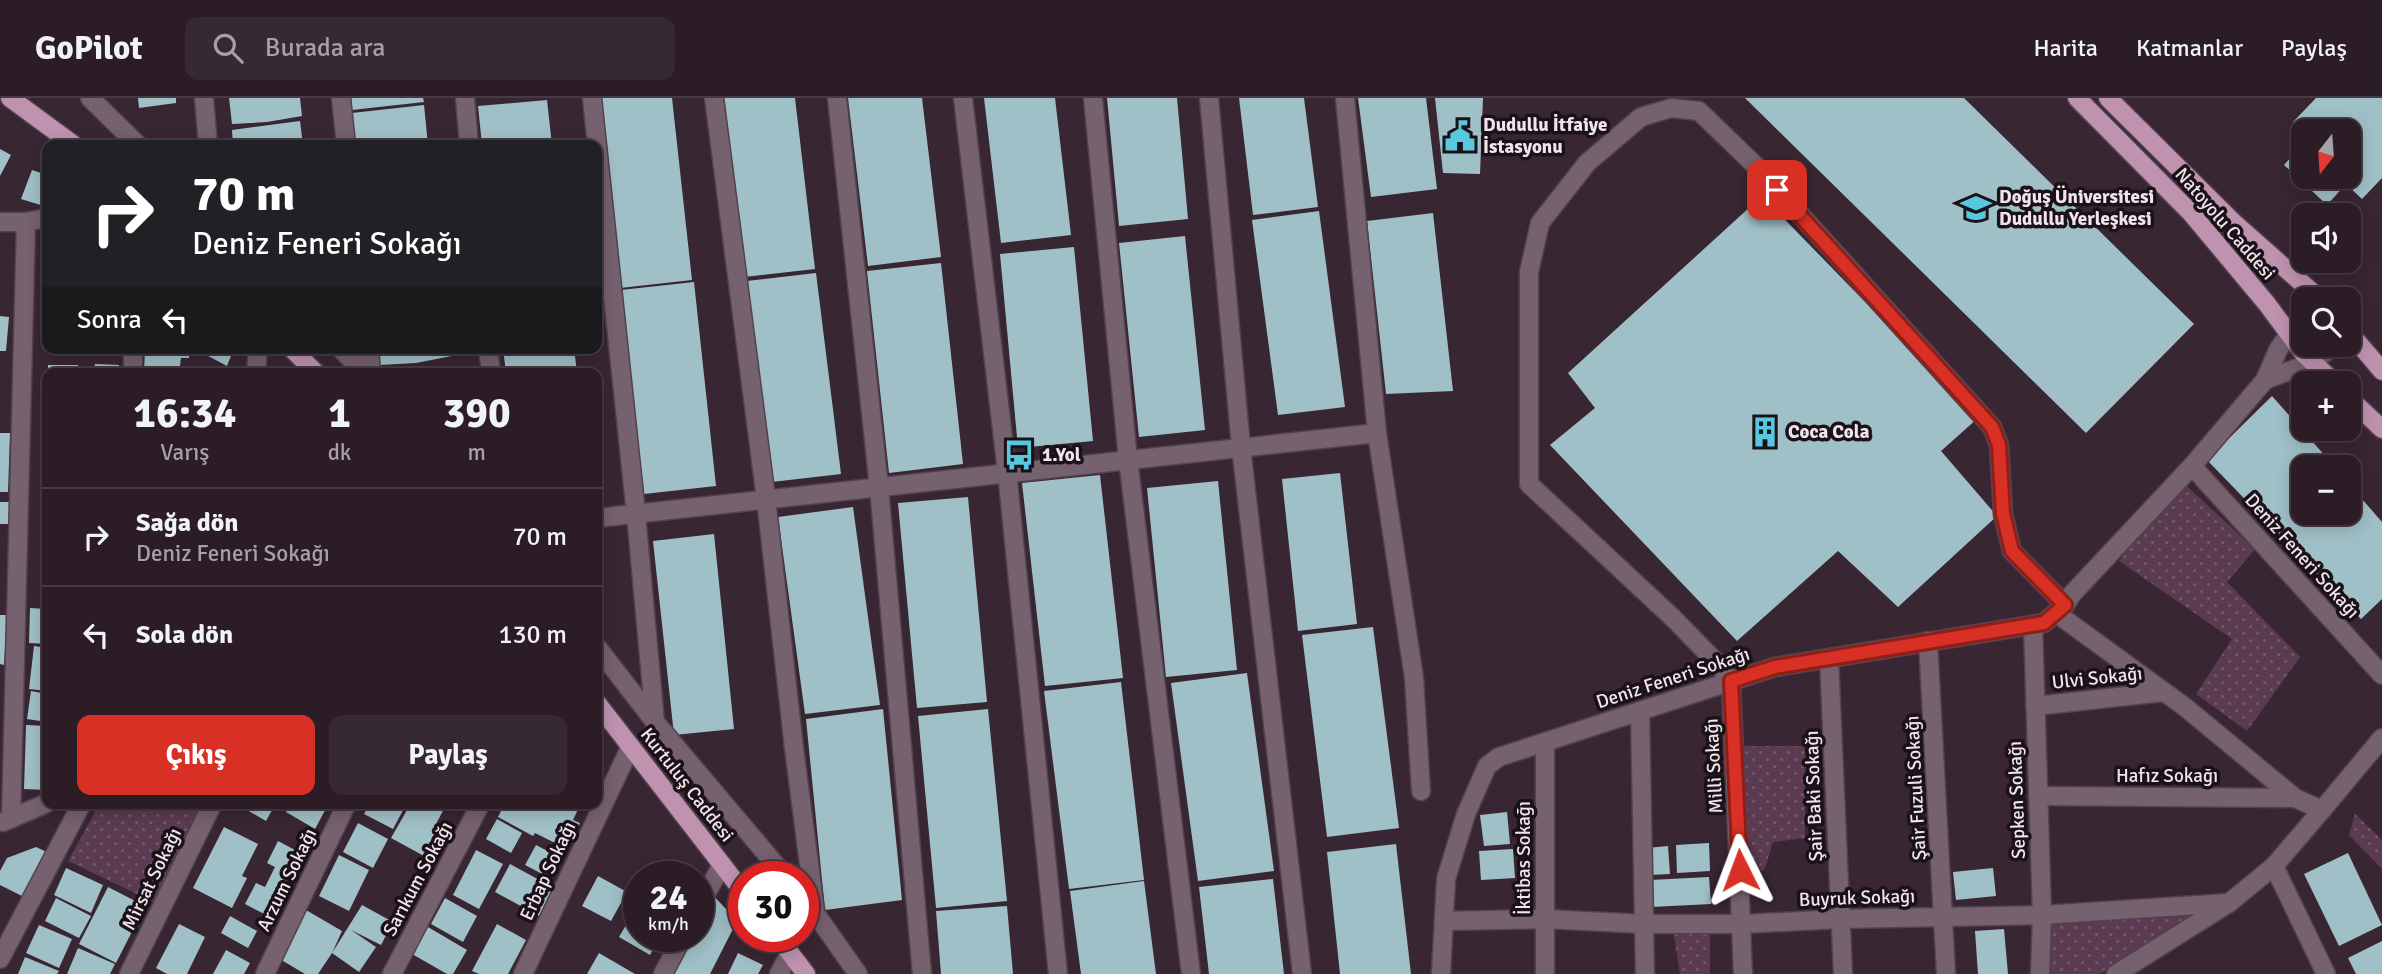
<!DOCTYPE html>
<html lang="tr">
<meta charset="utf-8">
<style>
body{margin:0;font-family:Signika,sans-serif;background:#372932;color:#f1f3f6;height:100vh;display:flex;flex-direction:column;font-size:26px;white-space:nowrap}
*{box-sizing:border-box;margin:0}
p{font-size:23px;color:#a6a1a7}
.icon{flex:none;width:38px;height:38px;fill:none;stroke:currentColor;stroke-width:2;stroke-linecap:round;stroke-linejoin:round}
.map{position:relative;flex:1;overflow:hidden}
.drawer{position:absolute;left:42px;top:270px;width:560px;height:441px;display:flex;flex-direction:column;background:#2b1c26;border-radius:14px;box-shadow:0 4px 18px #0003,0 0 0 2px #473a43}
.drawer>*{flex:none}
.banner{position:absolute;left:42px;top:42px;width:560px;height:214px;border-radius:14px;box-shadow:0 4px 18px #0003,0 0 0 2px #473a43;background:#202124;color:#fff;overflow:hidden}
.needle{width:46px;rotate:197deg}
.controls{position:absolute;left:2291px;top:21px;display:grid;gap:14px}
.controls a{display:grid;place-items:center;width:70px;height:70px;border-radius:14px;background:#2b1c26;box-shadow:0 4px 18px #0003,0 0 0 2px #473a43;font-size:35px}
.speed{position:absolute;left:623px;top:763px;display:flex;gap:14px;font-size:35px;font-weight:700;text-align:center}
.speed>*{display:grid;place-content:center;width:91px;height:91px;border-radius:50%;background:#2b1c26;box-shadow:0 4px 18px #0003,0 0 0 2px #473a43;line-height:1}
.speed small{font-size:18px;font-weight:400}
.speed .limit{border:10px solid #d22;background:#fff;color:#111}
.pin{position:absolute;display:grid;place-items:center;width:60px;height:60px;color:#fff;margin:-30px;border-radius:14px;box-shadow:0 4px 10px #0006}
.me{position:absolute;width:77px;margin:-38px;rotate:357deg;stroke-linejoin:round;filter:drop-shadow(0 0 5px #0008)}
.turn{display:flex;align-items:center;gap:24px;height:147px;padding:0 35px;font-size:32px}
.turn .icon{width:91px;height:91px;stroke-width:2.5}
.turn b{display:block;font-size:49px;line-height:60px}
.then{display:flex;align-items:center;height:66px;padding:0 35px;background:#0003;gap:14px;font-size:26px}
.eta{display:flex;justify-content:space-evenly;align-items:center;height:119px;text-align:center}
.eta b{font-size:42px;font-weight:800;line-height:49px}
.cta{display:flex;gap:14px;margin-top:auto;padding:14px 35px}
.cta a{flex:1;height:80px;border-radius:14px;background:#d93025;color:#fff;font-size:28px;font-weight:800;line-height:80px;text-align:center}
.cta a+a{background:#372932;color:#f1f3f6}
ul{padding:0;list-style:none}
li{display:flex;align-items:center;gap:21px;height:98px;padding:0 35px;border-top:2px solid #473a43}
li div{flex:1}
li b{display:block;font-size:26px}
li em{font-style:normal}
header{display:flex;align-items:center;gap:42px;box-sizing:border-box;height:98px;padding:0 35px;background:#2b1c26;border-bottom:2px solid #473a43}
header strong{font-size:33px}
nav{display:flex;gap:38px;margin-inline-start:auto;font-size:24px}
.search{width:490px;height:63px;background:#372932;display:flex;align-items:center;gap:18px;box-sizing:border-box;padding:0 24px;border-radius:14px;color:#a6a1a7;font-size:26px}
.map>svg:first-child{display:block}
</style>
<header>
<strong>GoPilot</strong>
<div class="search"><svg class="icon" aria-label="search" viewBox="0 0 24 24"><circle cx="10" cy="10" r="6"/><path d="M15 15l6 6"/></svg>Burada ara</div>
<nav><a>Harita</a><a>Katmanlar</a><a>Paylaş</a></nav>
</header>
<div class="map">
<svg width="2382" height="876" viewBox="0 0 2382 876">
<defs>
<pattern id="grass-dots" width="8" height="8" patternUnits="userSpaceOnUse" patternTransform="scale(1.75)"><rect width="8" height="8" fill="#5b3b51"/><path d="M2 2h.1M6 6h.1" fill="none" stroke="#73576a" stroke-width="1.8" stroke-linecap="round"/></pattern>
</defs>
<rect width="100%" height="100%" fill="#392633"/>
<g fill="url(#grass-dots)">
<polygon points="2179,381 2255,451 2227,484 2300,559 2247,633 2196,596 2232,541 2119,463"/>
<polygon points="1739,648 1805,648 1805,740 1773,744 1764,773 1744,773"/>
<polygon points="100,705 207,705 158,806 68,763"/>
<polygon points="2355,716 2382,742 2382,771 2349,737"/>
<polygon points="2204,810 2100,876 2035,876 2034,824"/>
<polygon points="1673,832 1710,834 1710,876 1680,876"/>
</g>
<g fill="#a0c0c7">
<polygon points="138,0 176,0 176,5 139,10"/>
<polygon points="229,0 300,0 302,18 267,24 232,26"/>
<polygon points="351,0 423,0 424,4 352,12"/>
<polygon points="599,0 672,0 692,182 620,190"/>
<polygon points="723,0 795,0 815,171 744,179"/>
<polygon points="848,0 922,0 941,159 868,168"/>
<polygon points="984,0 1055,0 1071,137 1001,145"/>
<polygon points="1107,0 1177,0 1188,121 1119,128"/>
<polygon points="1239,0 1304,0 1318,109 1253,117"/>
<polygon points="1358,0 1426,0 1437,91 1371,99"/>
<polygon points="1435,0 1483,0 1480,76 1443,75"/>
<polygon points="1745,0 1964,0 2194,226 2086,335"/>
<polygon points="2316,0 2382,0 2382,80 2362,101 2346,86 2327,107 2284,67 2303,46 2303,79 2348,79 2348,33 2303,33 2293,24"/>
<polygon points="547,2 552,47 482,47 478,8"/>
<polygon points="424,7 428,47 356,47 352,15"/>
<polygon points="300,23 303,47 233,47 232,32"/>
<polygon points="0,51 11,57 0,78"/>
<polygon points="32,72 47,77 47,109 21,101"/>
<polygon points="1762,98 1978,320 1941,353 1997,418 1898,509 1838,453 1737,543 1550,347 1595,310 1568,275"/>
<polygon points="1319,113 1345,309 1278,317 1252,122"/>
<polygon points="1433,115 1453,293 1386,296 1367,123"/>
<polygon points="1185,138 1205,332 1139,339 1119,145"/>
<polygon points="1074,149 1093,343 1018,350 1000,156"/>
<polygon points="941,165 963,366 889,375 867,173"/>
<polygon points="816,175 841,376 772,384 747,183"/>
<polygon points="694,184 716,388 644,396 621,192"/>
<polygon points="0,218 9,219 6,253 0,253"/>
<polygon points="145,250 190,250 189,260 181,260 179,275 144,275"/>
<polygon points="193,250 234,250 227,268"/>
<polygon points="378,250 450,250 452,258 416,265 380,267"/>
<polygon points="503,250 574,250 577,275 506,275"/>
<polygon points="95,266 119,267 119,275 94,275"/>
<rect x="48" y="267" width="30" height="8"/>
<polygon points="2272,298 2335,369 2303,369 2303,415 2348,415 2348,385 2382,424 2382,501 2361,521 2207,362"/>
<polygon points="41,330 47,330 47,385 42,385"/>
<polygon points="0,335 10,335 8,394 0,394"/>
<polygon points="1340,375 1357,526 1298,533 1282,381"/>
<polygon points="1100,377 1123,580 1045,588 1022,385"/>
<polygon points="1218,383 1237,572 1166,579 1147,390"/>
<polygon points="968,399 987,604 917,610 898,405"/>
<polygon points="0,404 11,404 10,426 0,426"/>
<polygon points="853,409 880,607 805,616 778,419"/>
<polygon points="714,436 734,631 674,637 653,443"/>
<polygon points="43,439 47,439 47,506 42,506"/>
<polygon points="30,510 47,511 47,546 29,545"/>
<polygon points="0,517 7,517 4,567 0,566"/>
<polygon points="1373,529 1399,730 1327,739 1302,537"/>
<polygon points="34,548 47,550 47,593 29,591"/>
<polygon points="1247,575 1274,773 1198,783 1171,585"/>
<polygon points="1121,584 1144,782 1069,791 1044,593"/>
<polygon points="31,593 47,596 47,624 27,621"/>
<polygon points="883,611 902,802 825,812 806,621"/>
<polygon points="988,611 1007,803 936,810 918,618"/>
<polygon points="26,627 47,628 47,692 24,691"/>
<polygon points="235,705 276,705 266,723"/>
<polygon points="291,705 329,705 315,731 286,714"/>
<polygon points="370,705 407,705 393,731 364,716"/>
<polygon points="411,705 447,705 435,728 440,730 424,758 391,740"/>
<polygon points="505,705 581,705 573,722 580,725 567,751 535,735 533,738 498,719"/>
<polygon points="1507,714 1510,746 1484,748 1480,717"/>
<polygon points="497,721 522,735 511,755 486,741"/>
<polygon points="358,725 388,741 373,770 343,754"/>
<polygon points="224,729 258,746 242,778 247,780 232,810 193,790"/>
<polygon points="278,743 308,759 295,781 289,777 278,797 285,801 274,821 245,806 256,785 265,789 275,769 267,765"/>
<polygon points="1709,745 1710,773 1677,775 1676,747"/>
<polygon points="1396,746 1411,876 1340,876 1327,754"/>
<polygon points="536,747 561,760 550,780 525,767"/>
<polygon points="1668,748 1670,776 1649,777 1647,750"/>
<polygon points="36,749 51,756 28,801 0,787 0,773 7,760"/>
<polygon points="1513,751 1515,780 1481,782 1479,753"/>
<polygon points="476,752 503,766 479,811 453,797"/>
<polygon points="2348,755 2382,827 2339,848 2304,776"/>
<polygon points="339,757 369,772 349,813 319,798"/>
<polygon points="510,766 554,790 539,818 495,794"/>
<polygon points="66,770 103,787 91,815 54,797"/>
<polygon points="1993,770 1996,798 1956,802 1953,774"/>
<polygon points="598,778 627,794 611,823 582,808"/>
<polygon points="1709,779 1711,806 1651,809 1650,782"/>
<polygon points="1273,781 1284,876 1209,876 1199,789"/>
<polygon points="1144,783 1156,876 1081,876 1070,793"/>
<polygon points="108,789 145,808 116,865 79,846"/>
<polygon points="712,796 737,823 710,876 671,876 690,838 698,838 698,823"/>
<polygon points="56,800 91,818 79,840 45,823"/>
<polygon points="445,800 477,818 463,844 431,826"/>
<polygon points="639,805 639,838 660,838 650,857 619,839"/>
<polygon points="362,807 393,824 381,847 351,832 376,849 359,874 332,855 318,876 305,876 278,860 306,812 342,833 332,855"/>
<polygon points="1007,808 1013,876 941,876 936,813"/>
<polygon points="230,818 257,833 248,850 221,835"/>
<polygon points="179,826 205,839 187,876 167,876 156,870"/>
<polygon points="497,826 526,842 508,876 479,876 472,873"/>
<polygon points="39,827 72,841 59,870 26,855"/>
<polygon points="428,829 467,852 453,876 447,876 412,856"/>
<polygon points="2004,831 2008,876 1978,876 1975,833"/>
<polygon points="2382,843 2382,876 2356,876 2348,860"/>
<polygon points="78,850 115,866 110,876 67,876"/>
<polygon points="226,852 250,865 244,876 213,876"/>
<polygon points="599,855 635,876 587,876"/>
<polygon points="738,855 763,867 758,876 728,876"/>
<polygon points="25,859 59,873 57,876 18,876"/>
</g>
<g fill="none" stroke-linecap="round" stroke-linejoin="round">
<g stroke="#53414d" stroke-width="21">
<g id="minor">
<polyline points="90,0 138,47"/>
<polyline points="204,0 208,47"/>
<polyline points="341,0 346,47"/>
<polyline points="465,0 469,47"/>
<polyline points="592,0 636,416 655,624"/>
<polyline points="714,0 766,401 794,650 815,813"/>
<polyline points="837,0 879,389 922,876"/>
<polyline points="963,0 1007,374 1058,876"/>
<polyline points="1093,0 1128,361 1191,876"/>
<polyline points="1209,0 1241,349 1302,876"/>
<polyline points="1345,0 1377,335 1414,580 1421,693"/>
<polyline points="0,124 26,124 47,120"/>
<polyline points="340,250 364,275"/>
<polyline points="369,250 371,275"/>
<polyline points="488,250 491,275"/>
<polyline points="133,275 133,250"/>
<polyline points="256,275 258,250"/>
<polyline points="2265,282 2313,264 2335,247"/>
<polyline points="2192,368 2382,577"/>
<polyline points="597,420 1377,335"/>
<polyline points="2056,515 2185,609 2295,700 2322,712 2274,768 2229,805 2116,876"/>
<polyline points="2033,527 2042,817 2040,876"/>
<polyline points="1928,543 1946,876"/>
<polyline points="597,549 655,624 786,779"/>
<polyline points="1829,560 1843,876"/>
<polyline points="2035,608 2164,594"/>
<polyline points="1640,613 1645,876"/>
<polyline points="1545,644 1545,876"/>
<polyline points="2038,698 2295,700"/>
<polyline points="2322,712 2382,640"/>
<polyline points="11,721 26,124"/>
<polyline points="3,724 47,705"/>
<polyline points="2274,768 2326,876"/>
<polyline points="808,805 858,876"/>
<polyline points="698,810 722,767"/>
<polyline points="1444,823 1545,821 1644,826 1742,826 1840,821 2042,817 2229,805"/>
<polyline points="0,861 82,705"/>
<polyline points="129,876 213,705"/>
<polyline points="265,876 347,705"/>
<polyline points="392,876 481,705"/>
<polyline points="523,876 630,650"/>
<polyline points="663,876 683,838"/>
<polyline points="779,876 790,855"/>
<polyline points="1441,876 1446,781 1466,716 1487,668 1499,659 1775,569 2044,525 2065,507 2072,496 2192,368 2265,282 2278,252 2303,216"/>
<polyline points="1743,876 1731,583 1716,564 1673,520 1529,386 1529,174 1540,125 1587,65 1641,19 1671,10 1699,13 1760,72 1992,329 1999,347 2003,416 2012,453 2065,507"/>
</g>
</g>
<g stroke="#53414d" stroke-width="21">
<g id="major">
<polyline points="10,0 74,47"/>
<polyline points="2077,0 2191,115 2267,206 2304,256 2335,285"/>
<polyline points="2108,0 2233,124 2320,201"/>
<polyline points="2348,233 2382,273"/>
<polyline points="291,250 316,275"/>
<polyline points="2348,299 2382,331"/>
<polyline points="597,605 744,795"/>
<polyline points="777,838 806,876"/>
</g>
</g>
<use href="#minor" stroke="#76616f" stroke-width="18"/>
<use href="#major" stroke="#bf93b0" stroke-width="18"/>
</g>
<g fill="none" stroke-linecap="round" stroke-linejoin="round">
<g stroke="#8d1f18" stroke-width="18">
<polyline id="route" points="1740,772 1731,583 1775,569 2044,525 2065,507 2012,453 2003,416 1999,347 1992,329 1777,92"/>
</g>
<use href="#route" stroke="#d93025" stroke-width="12"/>
</g>
<defs>
<g id="civic-bare" transform="scale(2.415)"><path d="M-.6-6.5H3V-4.5H.6V-3L4-1V1h2V6H-6V1h2V-1L-.6-3ZM-1.2 2.5V6h2.4V2.5Z" fill="#56c9e1" stroke="#1b1218" stroke-width="2.5" paint-order="stroke"/></g>
<g id="university-bare" transform="scale(2.415)"><path d="M0-5L7-2L0 1L-7-2ZM-4 1L0 2.5L4 1V4Q0 6-4 4Z" fill="#56c9e1" stroke="#1b1218" stroke-width="2.5" paint-order="stroke"/></g>
<g id="building-bare" transform="scale(2.415)"><path d="M-4-6H4V6H1V3H-1V6H-4ZM-2.5-4.3h1.7v1.8h-1.7ZM.8-4.3h1.7v1.8H.8ZM-2.5-1h1.7V.8h-1.7ZM.8-1h1.7V.8H.8Z" fill="#56c9e1" stroke="#1b1218" stroke-width="2.5" paint-order="stroke"/></g>
<g id="bus-bare" transform="scale(2.415)"><path d="M-5-6H5V4H4V6H2V4H-2V6H-4V4H-5ZM-3.5-4V0h7V-4ZM-3.5 1.2v1.5H-2V1.2ZM2 1.2v1.5H3.5V1.2Z" fill="#56c9e1" stroke="#1b1218" stroke-width="2.5" paint-order="stroke"/></g>
</defs>
<g fill-rule="evenodd">
<use href="#civic-bare" x="1460" y="38"/>
<use href="#university-bare" x="1976" y="110"/>
<use href="#building-bare" x="1765" y="334"/>
<use href="#bus-bare" x="1019" y="357"/>
</g>
<g text-anchor="middle" dominant-baseline="central" stroke-width="7" stroke-linejoin="round" paint-order="stroke">
<g font-size="19" font-weight="bold" fill="#f1e4ec" stroke="#1b1218" text-anchor="start">
<text x="1483" y="27">Dudullu İtfaiye<tspan x="1483" dy="22">İstasyonu</tspan></text>
<text x="1999" y="99">Doğuş Üniversitesi<tspan x="1999" dy="22">Dudullu Yerleşkesi</tspan></text>
<text x="1788" y="334">Coca Cola</text>
<text x="1042" y="357">1.Yol</text>
</g>
<g font-size="19" fill="#f1e4ec" stroke="#1b1218">
<text transform="translate(2225 126) rotate(49)">Natoyolu Caddesi</text>
<text transform="translate(2302 458) rotate(48)">Deniz Feneri Sokağı</text>
<text transform="translate(1673 580) rotate(-18)">Deniz Feneri Sokağı</text>
<text transform="translate(2097 580) rotate(-6)">Ulvi Sokağı</text>
<text transform="translate(1714 668) rotate(-93)">Milli Sokağı</text>
<text x="2167" y="678">Hafız Sokağı</text>
<text transform="translate(687 687) rotate(52)">Kurtuluş Caddesi</text>
<text transform="translate(1916 690) rotate(-93)">Şair Fuzuli Sokağı</text>
<text transform="translate(1814 698) rotate(-92)">Şair Baki Sokağı</text>
<text transform="translate(2017 702) rotate(-92)">Sepken Sokağı</text>
<text transform="translate(1524 760) rotate(-90)">İktibas Sokağı</text>
<text transform="translate(548 773) rotate(-65)">Erbap Sokağı</text>
<text transform="translate(152 781) rotate(-64)">Mirsat Sokağı</text>
<text transform="translate(418 781) rotate(-62)">Sarıkum Sokağı</text>
<text transform="translate(287 782) rotate(-64)">Arzum Sokağı</text>
<text transform="translate(1857 800) rotate(-2)">Buyruk Sokağı</text>
</g>
</g>
</svg>
<div class="controls">
<a><svg class="needle" viewBox="-14 -14 28 28"><path d="M0-13l5 13h-10z" fill="#e53935"/><path d="M0 13l5-13h-10z" fill="#a6a1a7"/></svg></a>
<a><svg class="icon" aria-label="sound" viewBox="0 0 24 24"><path d="M4 9h4l5-4v14l-5-4H4zM17 9q2 3 0 6"/></svg></a>
<a><svg class="icon" aria-label="search" viewBox="0 0 24 24"><circle cx="10" cy="10" r="6"/><path d="M15 15l6 6"/></svg></a>
<a>+</a>
<a>−</a>
</div>
<div class="speed"><div>24<small>km/h</small></div><div class="limit">30</div></div>
<div class="pin" style="left:1777px;top:92px;background:#d93025"><svg class="icon" aria-label="arrive" viewBox="0 0 24 24"><path d="M6 21V4h12l-3 4 3 4H6"/></svg></div>
<svg class="me" style="left:1740px;top:772px" viewBox="-20 -20 40 40"><path d="M0-17L14 15 0 8-14 15z" fill="#d93025" stroke="#fff" stroke-width="4"/></svg>
<div class="banner">
<div class="turn"><svg class="icon" aria-label="right" viewBox="0 0 24 24"><path d="M7 20v-9h11M14 6l5 5-5 5"/></svg><div><b>70 m</b>Deniz Feneri Sokağı</div></div>
<div class="then">Sonra<svg class="icon" aria-label="left" viewBox="0 0 24 24"><path d="M17 20v-9H6M10 6l-5 5 5 5"/></svg></div>
</div>
<section class="drawer">
<div class="eta">
<div><b>16:34</b><p>Varış</p></div>
<div><b>1</b><p>dk</p></div>
<div><b>390</b><p>m</p></div>
</div>
<ul>
<li><svg class="icon" aria-label="right" viewBox="0 0 24 24"><path d="M7 20v-9h11M14 6l5 5-5 5"/></svg><div><b>Sağa dön</b><p>Deniz Feneri Sokağı</p></div><em>70 m</em></li>
<li><svg class="icon" aria-label="left" viewBox="0 0 24 24"><path d="M17 20v-9H6M10 6l-5 5 5 5"/></svg><div><b>Sola dön</b></div><em>130 m</em></li>
</ul>
<div class="cta"><a>Çıkış</a><a>Paylaş</a></div>
</section>
</div>
